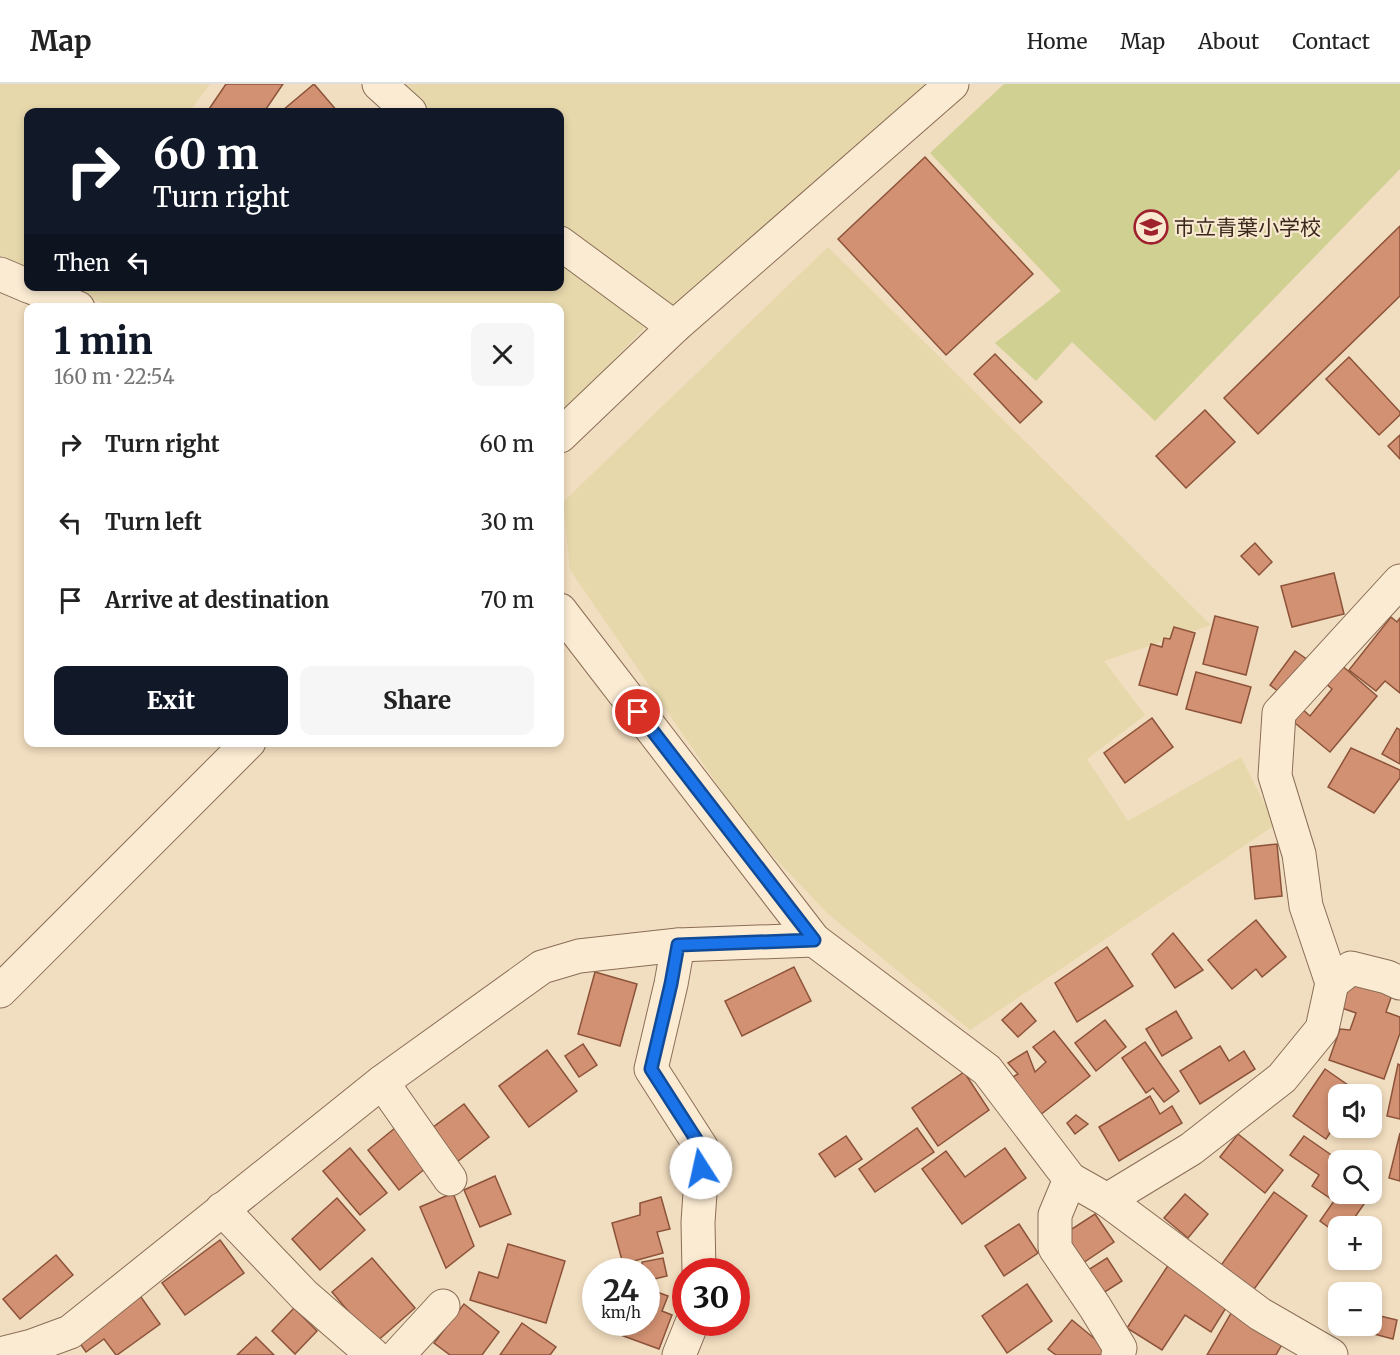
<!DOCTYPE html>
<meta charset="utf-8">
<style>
body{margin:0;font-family:Merriweather,"Noto Sans JP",serif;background:#f6f6f6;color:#222;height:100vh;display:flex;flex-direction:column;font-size:22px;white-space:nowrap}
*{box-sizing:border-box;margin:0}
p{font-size:20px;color:#767676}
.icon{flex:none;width:33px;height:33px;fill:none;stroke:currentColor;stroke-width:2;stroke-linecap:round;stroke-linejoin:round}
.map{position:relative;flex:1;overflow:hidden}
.drawer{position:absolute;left:24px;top:219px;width:540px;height:444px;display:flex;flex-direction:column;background:#fff;border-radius:12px;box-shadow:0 3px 9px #0003}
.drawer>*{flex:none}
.top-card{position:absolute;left:24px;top:24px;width:540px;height:183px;border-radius:12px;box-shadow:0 3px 9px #0003;background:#111827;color:#fff;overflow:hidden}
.tools{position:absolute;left:1328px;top:1000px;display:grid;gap:12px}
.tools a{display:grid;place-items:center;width:54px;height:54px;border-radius:12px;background:#fff;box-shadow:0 3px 9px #0003;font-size:30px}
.speed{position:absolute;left:582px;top:1174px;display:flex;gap:12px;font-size:30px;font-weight:700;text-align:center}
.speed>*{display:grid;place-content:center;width:78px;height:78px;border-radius:50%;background:#fff;box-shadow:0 3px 9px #0003;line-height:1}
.speed small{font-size:15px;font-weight:400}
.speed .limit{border:9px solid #d22;background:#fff;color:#111}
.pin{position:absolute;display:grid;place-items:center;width:51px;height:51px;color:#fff;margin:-26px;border:3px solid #fff;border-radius:50%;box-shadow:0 2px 6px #0007}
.me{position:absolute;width:66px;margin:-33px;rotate:350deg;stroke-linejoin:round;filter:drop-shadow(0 0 4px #0008)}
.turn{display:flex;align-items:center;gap:21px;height:126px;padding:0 30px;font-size:27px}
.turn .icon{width:78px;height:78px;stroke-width:2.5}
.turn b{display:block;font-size:42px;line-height:51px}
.then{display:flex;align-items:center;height:57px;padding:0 30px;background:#0003;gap:12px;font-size:22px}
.round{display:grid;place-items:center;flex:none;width:63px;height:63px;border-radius:12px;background:#f6f6f6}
.summary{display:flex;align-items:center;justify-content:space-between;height:102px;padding:0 30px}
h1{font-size:36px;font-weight:800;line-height:45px;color:#111827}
.button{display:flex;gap:12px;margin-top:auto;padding:12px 30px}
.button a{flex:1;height:69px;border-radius:12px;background:#111827;color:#fff;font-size:24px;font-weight:800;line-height:69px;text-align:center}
.button a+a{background:#f6f6f6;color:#222}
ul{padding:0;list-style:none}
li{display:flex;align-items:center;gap:18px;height:78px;padding:0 30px}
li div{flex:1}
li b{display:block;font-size:22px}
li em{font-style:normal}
header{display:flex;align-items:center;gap:36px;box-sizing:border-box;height:84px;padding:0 30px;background:#fff;border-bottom:2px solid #e0e0e0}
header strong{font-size:28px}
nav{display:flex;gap:33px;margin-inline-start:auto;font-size:21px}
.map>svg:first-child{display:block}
</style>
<header>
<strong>Map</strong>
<nav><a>Home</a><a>Map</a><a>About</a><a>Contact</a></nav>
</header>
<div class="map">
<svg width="1400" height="1271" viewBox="0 0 1400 1271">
<rect width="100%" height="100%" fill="#f1ddbf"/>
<g fill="#e7d8ac">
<polygon points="0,0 210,0 189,28 28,28 28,184 0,171"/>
<polygon points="402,0 926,0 671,227 560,146 560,28 431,28"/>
<polygon points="828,163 1211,541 1104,577 1145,631 1087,675 1128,737 1241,673 1275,741 970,946 827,829 750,748 570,486 563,418"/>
<polygon points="560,169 647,241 560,333 560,224 113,224 68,203 560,202"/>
</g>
<polygon fill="#cfd092" points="1004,0 1400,0 1400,85 1155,337 1072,258 1036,297 995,259 1061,207 930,69"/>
<g fill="#d29172" stroke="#8c533a" stroke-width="1.5">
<polygon points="226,0 283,0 264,28 207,28"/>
<polygon points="314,0 338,28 285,28 283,26"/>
<polygon points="925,73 1033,190 946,271 838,155"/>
<polygon points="1400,142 1400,212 1258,350 1224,314"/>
<polygon points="995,270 1042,318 1020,339 974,290"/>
<polygon points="1349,273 1400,328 1400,331 1379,351 1326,295"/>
<polygon points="1205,326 1235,358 1186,404 1156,372"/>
<polygon points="1400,351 1400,375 1388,362"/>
<polygon points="1255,459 1272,478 1259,491 1241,472"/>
<polygon points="1334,489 1344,530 1292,543 1281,502"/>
<polygon points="1215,532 1258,543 1246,591 1203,580"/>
<polygon points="1391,533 1397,538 1400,534 1400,609 1385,597 1376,607 1349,586"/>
<polygon points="1174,543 1195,549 1177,611 1139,601 1151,560 1162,563 1164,554 1170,555"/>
<polygon points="1295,567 1308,576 1283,611 1270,601"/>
<polygon points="1339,579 1377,612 1330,668 1290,635 1300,623 1310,632 1332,605 1323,597"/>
<polygon points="1196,588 1251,603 1241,639 1186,625"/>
<polygon points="1152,634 1173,663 1125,699 1104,669"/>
<polygon points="1397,644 1400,646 1400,680 1382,670"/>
<polygon points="1351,664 1400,686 1400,694 1374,729 1328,703"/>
<polygon points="1277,760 1282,812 1255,815 1250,763"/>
<polygon points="1256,836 1286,873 1262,893 1256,885 1232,905 1208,876"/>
<polygon points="1173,849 1203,886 1175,904 1152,870"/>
<polygon points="1107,863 1133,902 1077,938 1055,899"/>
<polygon points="794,883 811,917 742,952 725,917"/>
<polygon points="595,888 637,900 620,962 578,950"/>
<polygon points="1359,896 1393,908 1386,928 1400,933 1400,949 1384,995 1329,976 1340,945 1350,946 1356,929 1336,922 1342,906"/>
<polygon points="1021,919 1036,937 1018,953 1002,936"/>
<polygon points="1176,927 1192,954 1162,972 1146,945"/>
<polygon points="1105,936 1126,963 1096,987 1075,959"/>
<polygon points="1054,947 1090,992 1035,1035 1006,997 1018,990 1008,979 1027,967 1035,988 1046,978 1033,963"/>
<polygon points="1145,958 1179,1007 1164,1018 1153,1004 1146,1009 1122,974"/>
<polygon points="583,960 597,981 579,993 565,972"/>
<polygon points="1220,962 1229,977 1244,967 1255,985 1200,1020 1180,987"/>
<polygon points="547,966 577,1007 529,1043 499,1002"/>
<polygon points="1398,980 1400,981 1400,1035 1387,1032"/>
<polygon points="1325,985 1358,1008 1356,1011 1338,1011 1338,1037 1326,1055 1293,1032"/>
<polygon points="964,988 989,1026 938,1062 912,1024"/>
<polygon points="1150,1012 1160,1030 1172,1022 1182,1039 1119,1077 1099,1043"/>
<polygon points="464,1020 489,1053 453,1081 428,1047"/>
<polygon points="1076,1031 1088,1040 1075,1050 1067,1039"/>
<polygon points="395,1044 426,1084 399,1106 368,1066"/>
<polygon points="917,1044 934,1068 875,1108 859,1085"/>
<polygon points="1400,1049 1400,1097 1389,1094"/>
<polygon points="1238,1050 1283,1086 1265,1109 1220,1073"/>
<polygon points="846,1052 862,1075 835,1093 819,1070"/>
<polygon points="1304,1052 1340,1077 1338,1077 1338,1110 1371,1110 1348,1143 1338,1143 1338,1150 1320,1137 1334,1117 1312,1102 1319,1091 1290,1071"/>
<polygon points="350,1064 387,1109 360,1131 323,1087"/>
<polygon points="1005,1064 1026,1094 962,1140 922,1085 946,1067 965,1093"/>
<polygon points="495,1092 511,1130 480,1143 464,1106"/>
<polygon points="1274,1108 1307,1132 1252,1208 1219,1184"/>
<polygon points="453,1109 474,1162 446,1184 420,1123"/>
<polygon points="1185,1110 1208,1130 1188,1154 1164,1134"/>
<polygon points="661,1113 670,1145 657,1148 663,1169 623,1180 612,1139 640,1131 640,1119"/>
<polygon points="337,1114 365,1146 320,1186 292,1155"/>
<polygon points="1095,1130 1114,1158 1080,1181 1061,1152"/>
<polygon points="1019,1140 1038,1169 1004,1192 985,1162"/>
<polygon points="220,1156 244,1189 185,1231 162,1199"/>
<polygon points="508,1160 565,1177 546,1239 470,1216 479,1188 498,1194"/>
<polygon points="56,1171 73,1191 20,1235 3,1215"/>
<polygon points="372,1174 415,1224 375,1259 332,1208"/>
<polygon points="663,1174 667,1192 646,1197 646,1188 644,1188 642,1178"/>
<polygon points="1107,1174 1122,1197 1100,1211 1085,1188"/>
<polygon points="1169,1180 1229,1219 1211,1248 1185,1231 1162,1266 1127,1244"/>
<polygon points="1027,1200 1052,1237 1007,1269 982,1232"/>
<polygon points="646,1204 668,1212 662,1227 672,1231 659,1265 618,1250 622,1239 646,1239"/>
<polygon points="136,1206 160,1240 117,1271 116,1271 104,1255 86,1268 74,1251"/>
<polygon points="464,1220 499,1248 482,1271 450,1271 434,1259"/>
<polygon points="294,1224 317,1247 295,1270 272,1247"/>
<polygon points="1234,1224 1286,1253 1276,1271 1207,1271"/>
<polygon points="1372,1230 1397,1236 1393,1255 1370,1249"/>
<polygon points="1072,1236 1107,1265 1102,1271 1056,1271 1048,1265"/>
<polygon points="522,1239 556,1263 550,1271 500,1271"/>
<polygon points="256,1253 274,1271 237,1271"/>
</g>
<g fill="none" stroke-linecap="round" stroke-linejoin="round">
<g stroke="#8b6d56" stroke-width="35">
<g id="minor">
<polyline points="379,0 410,28"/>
<polyline points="560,159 674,243"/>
<polyline points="0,190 28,202"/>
<polyline points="29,202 78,224"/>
<polyline points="560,352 674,243 952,0"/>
<polyline points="560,526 814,856 987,986 1070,1095 1107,1116 1260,1230 1331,1271"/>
<polyline points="678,861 671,900 651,985 703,1066 698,1138 699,1188"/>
<polyline points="1332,899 1306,822 1299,770 1275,692 1279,629 1400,497"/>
<polyline points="0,907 249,658"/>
<polyline points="382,998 450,1095"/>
<polyline points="1070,1095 1055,1131 1055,1164 1095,1223 1120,1264 1118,1271"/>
<polyline points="1107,1116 1191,1065 1282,994 1322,945 1332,899 1351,884 1387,893 1400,899"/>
<polyline points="222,1125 304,1211 373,1271"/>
<polyline points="0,1270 32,1262 70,1248 382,998 542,883 579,872 678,861 814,856"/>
<polyline points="398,1271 443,1222"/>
<polyline points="679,1271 692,1239"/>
</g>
</g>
<use href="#minor" stroke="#fbebd3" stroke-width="33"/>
</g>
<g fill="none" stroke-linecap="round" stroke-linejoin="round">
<g stroke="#114b97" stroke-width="15">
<polyline id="route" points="638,628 814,856 678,861 671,900 651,985 703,1066 701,1084"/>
</g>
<use href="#route" stroke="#1a73e8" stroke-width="10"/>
</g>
<defs>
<g id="school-ring" transform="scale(1.725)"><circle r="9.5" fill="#f8e8cf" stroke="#9f212e" stroke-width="1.5"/><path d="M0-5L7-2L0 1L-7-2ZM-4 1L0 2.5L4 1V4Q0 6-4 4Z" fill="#9f212e"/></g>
</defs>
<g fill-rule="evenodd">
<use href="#school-ring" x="1151" y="143"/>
</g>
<g text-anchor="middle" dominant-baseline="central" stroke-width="4.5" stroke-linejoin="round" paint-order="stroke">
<g font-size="21" fill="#3a271c" stroke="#f8e8cf" text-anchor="start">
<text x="1174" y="143">市立青葉小学校</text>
</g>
</g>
</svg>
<div class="tools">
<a><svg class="icon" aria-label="sound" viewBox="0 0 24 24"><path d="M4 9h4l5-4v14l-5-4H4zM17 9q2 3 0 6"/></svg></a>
<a><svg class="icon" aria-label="search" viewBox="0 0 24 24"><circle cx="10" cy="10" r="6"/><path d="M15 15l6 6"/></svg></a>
<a>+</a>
<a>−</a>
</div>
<div class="speed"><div>24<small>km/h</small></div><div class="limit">30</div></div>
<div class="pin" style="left:638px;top:628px;background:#d93025"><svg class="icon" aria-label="arrive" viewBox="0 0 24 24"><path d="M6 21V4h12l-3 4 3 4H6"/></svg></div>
<svg class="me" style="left:701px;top:1084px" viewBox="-20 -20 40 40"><circle r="19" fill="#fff"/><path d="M0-13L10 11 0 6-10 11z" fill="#1a73e8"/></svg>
<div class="top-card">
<div class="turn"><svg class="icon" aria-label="right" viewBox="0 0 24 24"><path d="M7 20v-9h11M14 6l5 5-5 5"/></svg><div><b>60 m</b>Turn right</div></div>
<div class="then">Then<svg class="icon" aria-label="left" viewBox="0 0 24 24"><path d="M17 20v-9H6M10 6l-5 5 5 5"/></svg></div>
</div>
<section class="drawer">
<div class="summary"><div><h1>1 min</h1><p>160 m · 22:54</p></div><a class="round"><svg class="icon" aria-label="close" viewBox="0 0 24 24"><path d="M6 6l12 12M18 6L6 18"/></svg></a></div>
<ul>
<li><svg class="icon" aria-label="right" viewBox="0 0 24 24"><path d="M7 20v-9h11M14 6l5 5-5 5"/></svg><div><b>Turn right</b></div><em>60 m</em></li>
<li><svg class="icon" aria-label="left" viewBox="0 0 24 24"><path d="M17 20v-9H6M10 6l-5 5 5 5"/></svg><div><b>Turn left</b></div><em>30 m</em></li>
<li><svg class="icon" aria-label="arrive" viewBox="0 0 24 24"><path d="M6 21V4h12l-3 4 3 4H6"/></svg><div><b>Arrive at destination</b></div><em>70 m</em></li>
</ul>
<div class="button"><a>Exit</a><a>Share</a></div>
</section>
</div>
